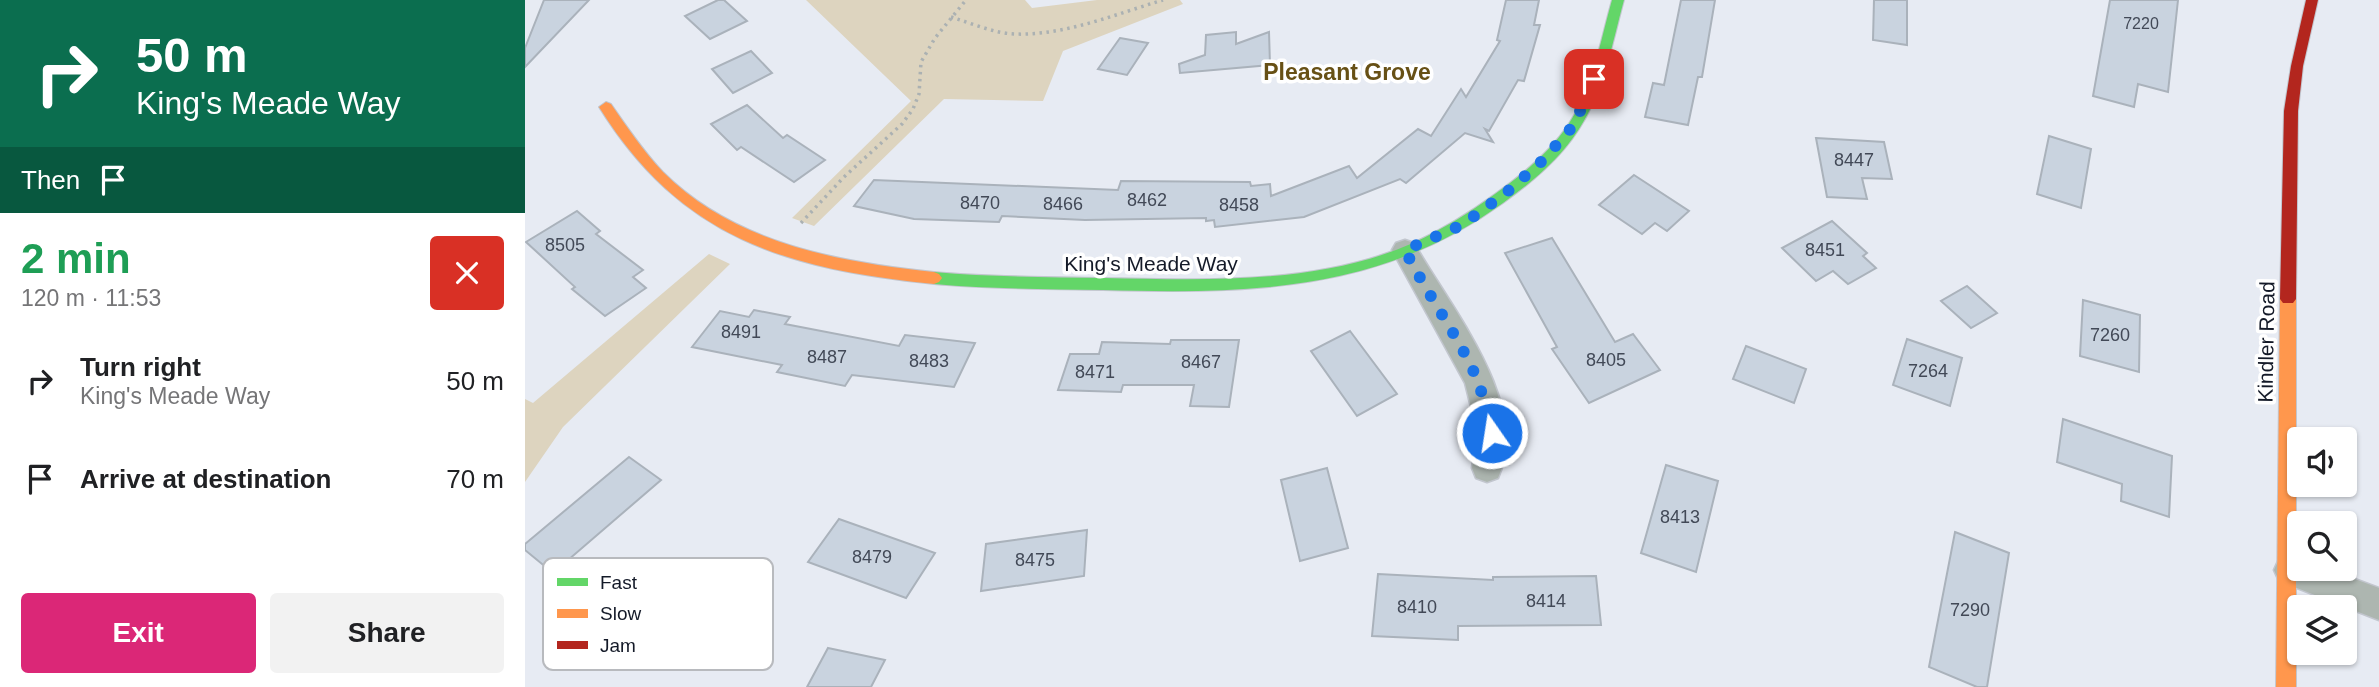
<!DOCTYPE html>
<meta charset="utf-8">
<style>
body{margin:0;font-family:Helvetica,sans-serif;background:#f2f2f2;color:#202124;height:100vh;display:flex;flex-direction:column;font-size:26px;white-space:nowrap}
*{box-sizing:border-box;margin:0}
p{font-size:23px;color:#757577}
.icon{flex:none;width:38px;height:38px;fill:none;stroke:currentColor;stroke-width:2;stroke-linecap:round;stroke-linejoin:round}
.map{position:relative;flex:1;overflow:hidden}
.panel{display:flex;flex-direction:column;background:#fff;width:525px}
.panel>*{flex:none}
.top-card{background:#0b6e4f;color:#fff;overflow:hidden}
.buttons{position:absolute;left:1762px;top:427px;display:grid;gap:14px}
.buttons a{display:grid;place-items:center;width:70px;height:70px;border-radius:7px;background:#fff;box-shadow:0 2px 5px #0004;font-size:35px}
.pin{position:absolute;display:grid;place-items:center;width:60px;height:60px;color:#fff;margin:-30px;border-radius:14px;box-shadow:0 4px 10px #0006}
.me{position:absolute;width:77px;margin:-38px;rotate:347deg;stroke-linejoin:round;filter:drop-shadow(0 0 5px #0008)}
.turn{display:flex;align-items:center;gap:24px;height:147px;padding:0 21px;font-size:32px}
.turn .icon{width:91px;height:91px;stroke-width:2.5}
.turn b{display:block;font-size:49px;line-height:60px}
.then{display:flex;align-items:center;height:66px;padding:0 21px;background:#0003;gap:14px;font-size:26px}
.round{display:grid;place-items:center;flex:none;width:74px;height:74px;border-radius:7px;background:#f2f2f2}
.head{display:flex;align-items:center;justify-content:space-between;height:119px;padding:0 21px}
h1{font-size:42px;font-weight:800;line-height:52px;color:#1e9e55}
.primary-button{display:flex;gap:14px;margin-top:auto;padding:14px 21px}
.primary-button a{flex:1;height:80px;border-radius:7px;background:#db2777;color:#fff;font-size:28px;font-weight:800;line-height:80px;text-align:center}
.primary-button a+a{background:#f2f2f2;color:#202124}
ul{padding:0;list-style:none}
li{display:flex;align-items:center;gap:21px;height:98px;padding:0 21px}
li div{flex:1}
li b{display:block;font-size:26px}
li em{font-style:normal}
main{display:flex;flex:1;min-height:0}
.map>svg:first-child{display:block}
</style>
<main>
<section class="panel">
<div class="top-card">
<div class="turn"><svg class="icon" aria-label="right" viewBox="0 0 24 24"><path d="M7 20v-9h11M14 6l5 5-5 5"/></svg><div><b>50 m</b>King's Meade Way</div></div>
<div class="then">Then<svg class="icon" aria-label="arrive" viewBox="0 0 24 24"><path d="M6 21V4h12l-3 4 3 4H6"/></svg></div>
</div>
<div class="head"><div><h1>2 min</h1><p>120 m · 11:53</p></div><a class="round" style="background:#d93025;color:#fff"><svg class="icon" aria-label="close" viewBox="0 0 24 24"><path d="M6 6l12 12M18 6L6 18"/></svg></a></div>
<ul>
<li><svg class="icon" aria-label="right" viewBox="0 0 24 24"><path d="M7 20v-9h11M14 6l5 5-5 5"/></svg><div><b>Turn right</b><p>King's Meade Way</p></div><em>50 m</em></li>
<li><svg class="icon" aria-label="arrive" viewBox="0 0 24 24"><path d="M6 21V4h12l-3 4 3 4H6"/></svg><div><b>Arrive at destination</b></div><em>70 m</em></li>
</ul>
<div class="primary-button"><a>Exit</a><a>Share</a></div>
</section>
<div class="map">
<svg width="1854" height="687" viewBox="0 0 1854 687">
<rect width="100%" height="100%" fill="#e7ebf3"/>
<g fill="#ddd4bf">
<polygon points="281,0 500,0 507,8 572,0 655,0 658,4 538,51 518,101 419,99 289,226 267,218 386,101"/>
<polygon points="184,254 205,264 38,427 0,482 0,399 8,403"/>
</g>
<g fill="#c9d3df" stroke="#aab2bb" stroke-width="2">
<polygon points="19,0 64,0 0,67 0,48"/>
<polygon points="193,0 199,0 222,21 185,39 160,16"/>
<polygon points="981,0 1014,0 1009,25 1015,25 999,81 993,80 964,131 960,129 968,142 940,133 881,183 875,179 779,217 690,227 689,220 681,221 681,218 560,220 477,216 474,222 389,219 329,206 349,180 593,190 596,181 725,182 726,186 745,184 746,196 824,166 832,178 893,129 906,136 936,89 941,97 975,41 972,40"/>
<polygon points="1156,0 1190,0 1177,77 1173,77 1163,125 1120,117 1128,83 1139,85"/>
<polygon points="1349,0 1382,0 1382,45 1348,40"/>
<polygon points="1585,0 1653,0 1643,92 1613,84 1609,107 1568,96"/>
<polygon points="711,32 711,44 744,32 745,65 655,73 654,64 680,55 681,35"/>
<polygon points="595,38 623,43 602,75 573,69"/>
<polygon points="226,51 247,73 208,93 187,69"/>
<polygon points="222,105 258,138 262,135 300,160 269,182 216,147 212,150 186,124"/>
<polygon points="1524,136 1566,149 1556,208 1512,194"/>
<polygon points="1291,138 1359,142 1367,179 1337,178 1342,199 1302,197"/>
<polygon points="1109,175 1164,211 1142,231 1130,223 1117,234 1074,205"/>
<polygon points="52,211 75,231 71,234 118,270 108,277 121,288 80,316 47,289 50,287 1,242"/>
<polygon points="1307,221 1342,253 1338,256 1351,268 1323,284 1308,271 1291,281 1257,248"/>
<polygon points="1027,238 1090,342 1108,334 1135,370 1064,403 1027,349 1032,347 980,253"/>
<polygon points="1442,286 1472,313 1446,328 1416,301"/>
<polygon points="1558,300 1615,315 1614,372 1555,356"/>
<polygon points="229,310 265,317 260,324 374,346 380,335 450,343 429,387 327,375 320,386 252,372 257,365 167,347 195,311 224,317"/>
<polygon points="825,331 872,394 832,416 786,351"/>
<polygon points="1382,339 1437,358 1425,406 1368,385"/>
<polygon points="646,340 714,340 704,407 665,406 669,385 598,385 596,392 533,390 545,354 574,354 577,342 645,344"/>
<polygon points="1221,346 1281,369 1269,403 1208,379"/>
<polygon points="1538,419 1647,456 1644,517 1596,501 1597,484 1532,462"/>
<polygon points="104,457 136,480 28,573 0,550 0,544"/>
<polygon points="1141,465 1193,481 1171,572 1116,553"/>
<polygon points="802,468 823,548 775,561 756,480"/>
<polygon points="314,519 410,553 381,598 283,562"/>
<polygon points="562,530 559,576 456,591 461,544"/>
<polygon points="1430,532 1484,553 1462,687 1452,687 1404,667"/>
<polygon points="853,574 968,580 968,577 1071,576 1076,625 933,626 933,640 847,636"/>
<polygon points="303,648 360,660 346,687 282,687"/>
</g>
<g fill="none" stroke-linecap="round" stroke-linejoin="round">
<g stroke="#c2c6ce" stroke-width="3">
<g id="street">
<path d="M880,240L889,243C924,306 1007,403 973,478L962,482L951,478L947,468L952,431L940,383L867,250L871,243Z"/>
<polygon points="1765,555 1774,558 1774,569 1803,569 1854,588 1854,620 1754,581 1749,570 1754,559"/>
</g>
</g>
<g stroke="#c2c6ce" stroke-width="2">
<path id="fast" d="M1087,0H1099C1087,44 1079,91 1054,129C1035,159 1007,182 978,203C855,292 724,294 578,290C522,289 465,289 409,284L401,278L409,272C466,277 522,277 579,278C680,280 793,285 888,243C918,229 944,213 970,194C997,175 1024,153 1043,125C1068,88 1075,42 1087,0Z"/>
</g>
<g stroke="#c2c6ce" stroke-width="2">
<g id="slow">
<path d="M81,102L86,104C102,127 118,151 138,172C209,243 313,262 409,272L414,274L417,278L414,282L409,284C262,269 156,239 74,107Z"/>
<polygon points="1763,293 1768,295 1771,299 1771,687 1751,687 1755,299 1758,295"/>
</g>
</g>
<g stroke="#c2c6ce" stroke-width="2">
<polygon id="jam" points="1781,0 1793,0 1778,66 1773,111 1771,299 1768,303 1758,303 1755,299 1759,111 1766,66"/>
</g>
<g stroke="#abb1b2" stroke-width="3.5" stroke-dasharray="2.5 4.5" stroke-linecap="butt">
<path d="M426,17C446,23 468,33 489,34C539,36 591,14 638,0"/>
<polyline points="276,223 319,177 377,124 388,109 394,94 396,62 410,38 441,0"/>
</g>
<use href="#street" fill="#adb6b0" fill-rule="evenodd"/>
<use href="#fast" fill="#63d668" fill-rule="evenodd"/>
<use href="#slow" fill="#ff974d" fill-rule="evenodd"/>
<use href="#jam" fill="#b3261e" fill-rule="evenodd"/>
</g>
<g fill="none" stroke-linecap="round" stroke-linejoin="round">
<path stroke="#1a73e8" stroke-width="12" stroke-dasharray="0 21.6" d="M967,433C962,408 955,383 943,360C924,323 899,288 880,250L937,225L982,192L1018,160L1049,125L1069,79"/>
</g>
<g text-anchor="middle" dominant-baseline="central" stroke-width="7" stroke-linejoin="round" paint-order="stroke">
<g font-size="16" fill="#424957">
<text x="1616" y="23">7220</text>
</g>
<g font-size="18" fill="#424957">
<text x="1329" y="160">8447</text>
<text x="622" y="200">8462</text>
<text x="455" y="203">8470</text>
<text x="538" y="204">8466</text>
<text x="714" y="205">8458</text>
<text x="40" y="245">8505</text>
<text x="1300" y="250">8451</text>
<text x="216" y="332">8491</text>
<text x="1585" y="335">7260</text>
<text x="302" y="357">8487</text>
<text x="1081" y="360">8405</text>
<text x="404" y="361">8483</text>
<text x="676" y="362">8467</text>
<text x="1403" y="371">7264</text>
<text x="570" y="372">8471</text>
<text x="1155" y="517">8413</text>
<text x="347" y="557">8479</text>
<text x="510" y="560">8475</text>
<text x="1021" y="601">8414</text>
<text x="892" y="607">8410</text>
<text x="1445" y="610">7290</text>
</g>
<g font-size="21" fill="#141a28" stroke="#fff">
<text x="626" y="263">King's Meade Way</text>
<text transform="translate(1741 342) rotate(-89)">Kindler Road</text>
</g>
<g font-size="23" font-weight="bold" fill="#675015" stroke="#fff">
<text x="822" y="72">Pleasant Grove</text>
</g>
</g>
<rect x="18" y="558" width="230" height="112" rx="10" fill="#fff" stroke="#b8babe" stroke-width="2"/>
<rect x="32" y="578" width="31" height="8" fill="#63d668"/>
<rect x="32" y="609" width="31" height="9" fill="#ff974d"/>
<rect x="32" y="641" width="31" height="8" fill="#b3261e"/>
<g font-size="19" fill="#141a28">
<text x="75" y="589">Fast</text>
<text x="75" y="620">Slow</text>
<text x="75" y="652">Jam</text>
</g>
</svg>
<div class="buttons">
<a><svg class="icon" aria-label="sound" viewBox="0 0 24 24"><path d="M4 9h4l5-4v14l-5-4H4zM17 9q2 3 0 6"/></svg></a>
<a><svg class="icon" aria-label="search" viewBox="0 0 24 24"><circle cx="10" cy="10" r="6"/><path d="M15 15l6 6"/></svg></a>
<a><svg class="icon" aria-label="layers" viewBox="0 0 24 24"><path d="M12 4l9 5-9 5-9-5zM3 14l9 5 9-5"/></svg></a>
</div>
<div class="pin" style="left:1069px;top:79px;background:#d93025"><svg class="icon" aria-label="arrive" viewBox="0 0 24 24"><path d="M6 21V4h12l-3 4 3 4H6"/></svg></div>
<svg class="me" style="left:967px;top:433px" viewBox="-20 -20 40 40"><circle r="17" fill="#1a73e8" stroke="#fff" stroke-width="3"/><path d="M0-11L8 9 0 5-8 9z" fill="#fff"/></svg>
</div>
</main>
